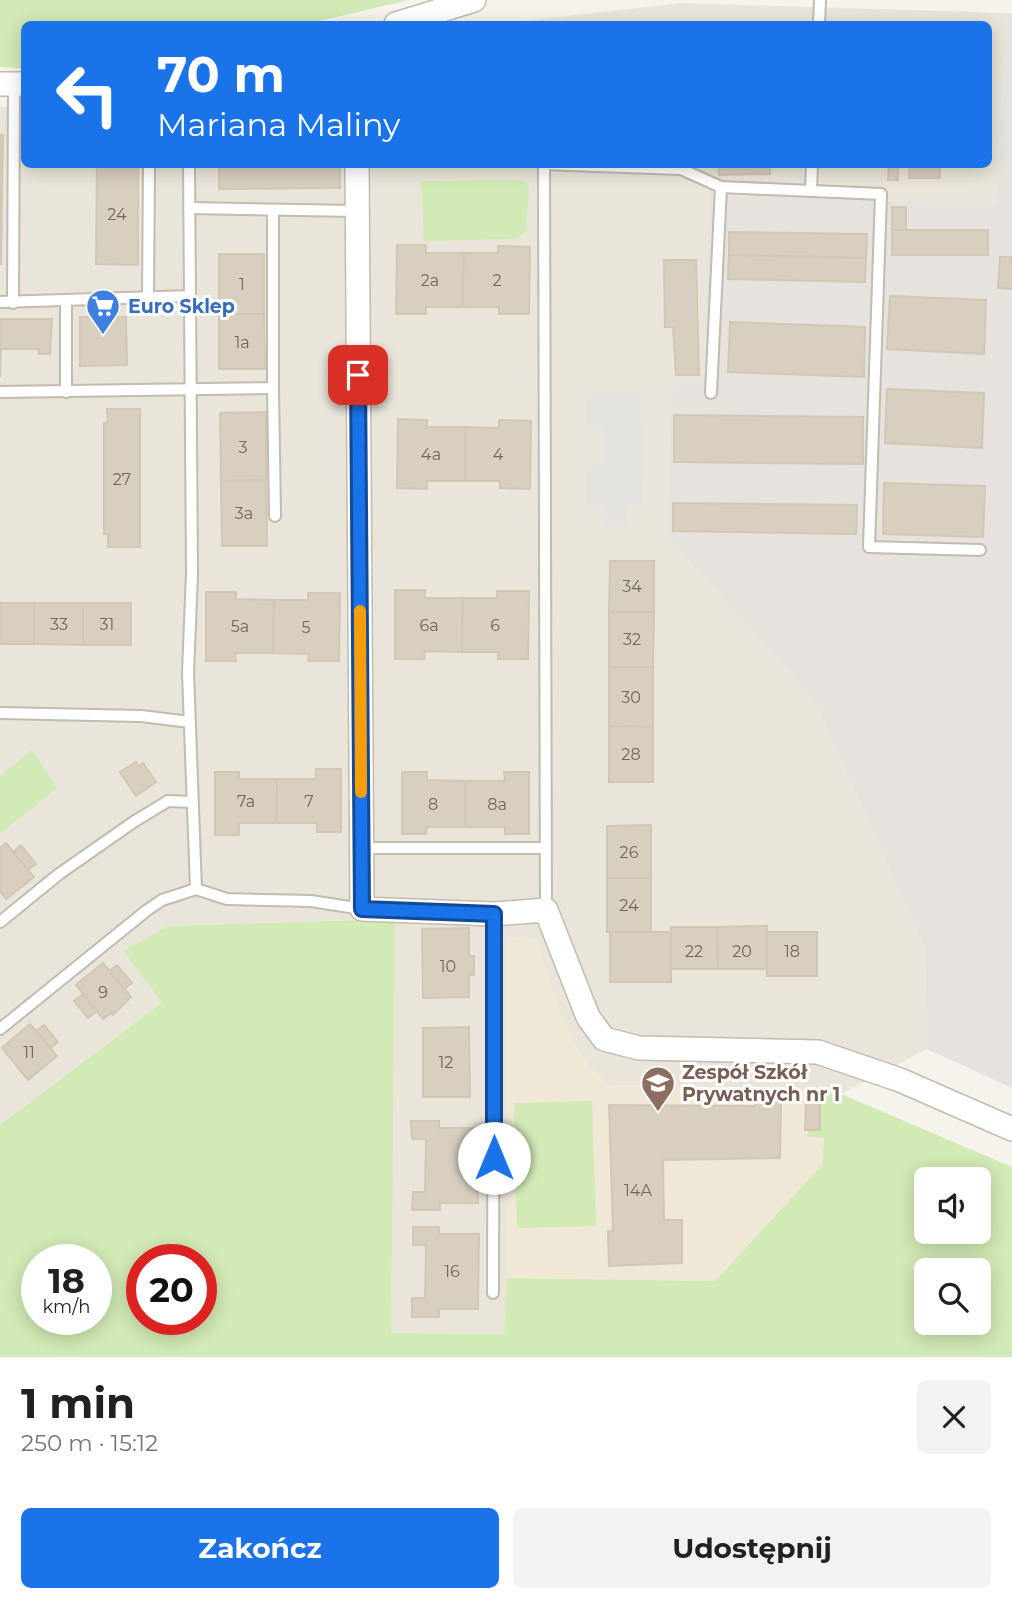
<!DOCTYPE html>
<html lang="pl">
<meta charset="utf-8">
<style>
body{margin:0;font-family:Montserrat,sans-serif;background:#f2f2f2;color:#202124;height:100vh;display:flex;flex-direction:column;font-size:26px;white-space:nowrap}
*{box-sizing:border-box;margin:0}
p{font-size:23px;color:#757577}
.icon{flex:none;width:38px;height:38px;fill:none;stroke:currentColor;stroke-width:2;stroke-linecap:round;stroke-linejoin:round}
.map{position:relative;height:1357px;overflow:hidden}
.drawer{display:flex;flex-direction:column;background:#fff;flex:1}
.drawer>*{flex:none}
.banner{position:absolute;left:21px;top:21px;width:971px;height:147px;border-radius:10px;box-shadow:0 4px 18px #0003;background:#1a73e8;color:#fff;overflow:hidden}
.tools{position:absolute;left:914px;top:1167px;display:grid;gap:14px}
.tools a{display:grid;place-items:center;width:77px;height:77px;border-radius:10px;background:#fff;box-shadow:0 4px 18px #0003;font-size:35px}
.speed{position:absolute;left:21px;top:1244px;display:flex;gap:14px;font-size:35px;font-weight:700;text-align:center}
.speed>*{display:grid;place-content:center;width:91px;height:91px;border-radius:50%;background:#fff;box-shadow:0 4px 18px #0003;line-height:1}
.speed small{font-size:18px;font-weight:400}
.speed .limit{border:10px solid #d22;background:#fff;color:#111}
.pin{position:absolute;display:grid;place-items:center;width:60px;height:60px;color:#fff;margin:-30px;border-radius:14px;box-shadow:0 4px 10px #0006}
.me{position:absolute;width:77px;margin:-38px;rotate:0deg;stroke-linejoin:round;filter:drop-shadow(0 0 5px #0008)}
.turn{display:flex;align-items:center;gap:24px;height:147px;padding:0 21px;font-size:32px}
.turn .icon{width:91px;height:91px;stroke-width:2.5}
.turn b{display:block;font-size:49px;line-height:60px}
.round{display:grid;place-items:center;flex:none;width:74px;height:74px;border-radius:10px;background:#f2f2f2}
.summary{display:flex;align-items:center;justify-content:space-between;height:119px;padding:0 21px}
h1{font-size:42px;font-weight:700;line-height:52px}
.primary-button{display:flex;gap:14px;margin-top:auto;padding:14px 21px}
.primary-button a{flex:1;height:80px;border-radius:10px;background:#1a73e8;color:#fff;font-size:28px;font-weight:700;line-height:80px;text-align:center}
.primary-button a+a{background:#f2f2f2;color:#202124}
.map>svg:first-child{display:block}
</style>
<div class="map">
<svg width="1012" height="1357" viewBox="0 0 1012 1357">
<rect width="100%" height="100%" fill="#f6f3ec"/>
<polygon fill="#eae5da" points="680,3 1009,13 995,204 711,194 704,378 671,388 667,537 814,700 925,949 927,1049 841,1094 809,1089 607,1085 585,1061 565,1027 535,939 507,937 507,1278 504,1334 390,1333 394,919 168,926 123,951 163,1001 0,1125 0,834 56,788 32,751 0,776 0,107 24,106 24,164 989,164 989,24 500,24"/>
<polygon fill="#e6e2dd" points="1009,13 1012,13 1012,1088 927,1049 925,949 814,700 667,537 671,388 704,377 710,194 995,204"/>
<polygon fill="#efe8d6" points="507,937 535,939 565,1027 585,1061 607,1085 809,1089 808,1136 824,1137 822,1165 715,1281 507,1278"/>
<g fill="#d2eab5" fill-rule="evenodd">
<polygon points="0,0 408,0 307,24 24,24 22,68 0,67"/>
<polygon points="524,180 529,187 526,231 515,239 424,241 421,181"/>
<polygon points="32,750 57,788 0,834 0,776"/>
<path d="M395,919L391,1333L504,1334L507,1278L715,1281L822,1165L824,1138L808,1137L809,1089L841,1094L1012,1167V1357H0V1125L162,1002L123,951L168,926ZM926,1180H978V1232H926ZM37,1260H96V1320H37ZM142,1260H201V1320H142ZM926,1270H978V1323H926Z"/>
<polygon points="592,1101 596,1226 517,1228 514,1103"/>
</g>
<polygon fill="#e5e3e0" points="586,392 646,393 642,507 626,507 625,526 603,525 603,506 585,505 586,465 603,465 604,429 585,428"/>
<g fill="#d8cfc1" stroke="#d3c7b4" stroke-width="2">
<polygon points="0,135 3,135 1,264 0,264"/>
<polygon points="97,164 138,164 138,265 96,264"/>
<polygon points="219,164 340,164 340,188 219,189"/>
<polygon points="718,164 770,164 770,174 719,175"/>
<polygon points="889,164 898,164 898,180 888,180"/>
<polygon points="910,164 961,164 961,165 940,165 940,178 909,178"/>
<rect x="892" y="207" width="14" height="23"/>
<rect x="892" y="230" width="96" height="25"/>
<polygon points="729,232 867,234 866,258 729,255"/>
<polygon points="397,245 426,245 426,253 464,253 463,307 426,307 426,314 396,314"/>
<polygon points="498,246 530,247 529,314 499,314 499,307 463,307 464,253 498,253"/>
<rect x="219" y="254" width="45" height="60"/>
<polygon points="729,255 866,258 865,282 728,279"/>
<polygon points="1000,257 1012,257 1012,289 998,288"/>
<polygon points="664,260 696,260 699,375 676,375 673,327 665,327"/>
<polygon points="890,296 986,300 984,354 887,349"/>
<polygon points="219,314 264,314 265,369 219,369"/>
<polygon points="80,317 126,317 127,365 80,366"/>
<polygon points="0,319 52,319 50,354 39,354 39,349 1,349 0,377"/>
<polygon points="730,322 865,327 864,377 728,372"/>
<polygon points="887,389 984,393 982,448 885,443"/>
<polygon points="107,409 140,409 140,547 108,547 108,534 104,534 104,423 108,422"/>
<polygon points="266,412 266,480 221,481 220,413"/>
<polygon points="674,415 863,417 863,464 674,462"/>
<polygon points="398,419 427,420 427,427 465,427 465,481 427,481 427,489 397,488"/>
<polygon points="499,420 531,421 530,489 500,488 500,481 465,481 465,427 499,428"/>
<polygon points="266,480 267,546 222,546 221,481"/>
<polygon points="884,483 985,486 983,537 883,534"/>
<polygon points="673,503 857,505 856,534 673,531"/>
<polygon points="610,561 654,561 654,612 609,612"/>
<polygon points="395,590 425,590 425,598 463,598 462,652 425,651 424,659 395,659"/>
<polygon points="497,591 529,591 528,659 498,659 498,652 462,652 463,598 497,598"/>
<polygon points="206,592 236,592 236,599 274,600 273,653 235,653 236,661 206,661"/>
<polygon points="308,593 340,593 339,661 308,661 309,654 273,653 274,600 308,600"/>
<rect x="0" y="603" width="34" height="41"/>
<polygon points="34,603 83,603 83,645 34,644"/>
<rect x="83" y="603" width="48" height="42"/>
<polygon points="609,612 654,612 653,667 609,667"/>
<polygon points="609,667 653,667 653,727 609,726"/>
<polygon points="609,726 653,727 653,782 609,782"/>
<polygon points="136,762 139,766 143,763 156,782 136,796 120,772"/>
<polygon points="316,769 341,769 341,832 317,832 317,823 276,823 277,779 316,779"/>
<polygon points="215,772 239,772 239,779 277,779 276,823 239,823 239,835 215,835"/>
<polygon points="402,772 427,772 427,780 465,781 465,827 427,827 426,834 402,834"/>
<polygon points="504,772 529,772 529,834 505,834 505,827 465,827 465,781 505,781"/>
<polygon points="651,825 651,878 607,878 607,826"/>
<polygon points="6,843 34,877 6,899 0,891 0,848"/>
<polygon points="21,845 36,864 28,870 13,852"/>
<rect x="607" y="878" width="44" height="54"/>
<polygon points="767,926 767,969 718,969 717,927"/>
<polygon points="671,927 717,927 718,969 671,969"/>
<polygon points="469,928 469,956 474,956 474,975 469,975 469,997 423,998 422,929"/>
<rect x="610" y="932" width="61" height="50"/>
<rect x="767" y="932" width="50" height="44"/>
<polygon points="103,963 131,997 113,1015 111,1013 103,1019 76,985"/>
<polygon points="117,965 132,983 124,989 109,971"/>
<polygon points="83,994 97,1011 88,1018 74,1001"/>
<polygon points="30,1024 57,1056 28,1080 2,1048"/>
<polygon points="44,1025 58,1042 50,1048 36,1031"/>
<polygon points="469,1027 470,1097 423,1097 423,1028"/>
<polygon points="755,1101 781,1101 780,1158 663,1160 664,1220 682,1220 682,1263 609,1266 608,1231 613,1231 609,1105 755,1106"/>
<polygon points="806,1101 820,1101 820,1130 805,1130"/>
<polygon points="411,1121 439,1121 439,1128 477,1128 478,1203 440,1203 440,1210 412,1210 413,1192 425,1192 426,1139 412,1139"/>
<polygon points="413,1227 439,1227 439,1234 479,1234 478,1309 439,1309 439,1317 412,1317 412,1298 425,1298 426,1245 413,1245"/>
</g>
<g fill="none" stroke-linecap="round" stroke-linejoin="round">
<g stroke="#c2bbae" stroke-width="14">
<g id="service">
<polyline points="819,24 820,0"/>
<polyline points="189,164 192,573 188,673 196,889"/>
<polyline points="542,164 681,169 721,187 881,194 869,547 980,550"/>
<polyline points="544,165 546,910"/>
<polyline points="811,191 812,164"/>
<polyline points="189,208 357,211"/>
<polyline points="148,296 149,164"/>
<polyline points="0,302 190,296"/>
<polyline points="66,302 66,392"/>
<polyline points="13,303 14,85"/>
<polyline points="273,388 275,516"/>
<polyline points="0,392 273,388 273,210"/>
<polyline points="711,393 721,187"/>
<polyline points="0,713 141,716 190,722"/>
<polyline points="361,848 544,848"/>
<polyline points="0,922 59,874 135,821 168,801 192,802"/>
<polyline points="0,1029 146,911 162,900 196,889 227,899 311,901 362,909"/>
<polyline points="493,1293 494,914"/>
</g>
</g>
<g stroke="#c2bbae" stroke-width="26">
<g id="minor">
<polyline points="396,24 474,0"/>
<polyline points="0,84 24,84"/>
<polyline points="357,164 362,909 494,914 546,910 588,1017 604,1039 639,1048 818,1052 900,1080 1012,1129"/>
</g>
</g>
<use href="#service" stroke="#fff" stroke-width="10"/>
<use href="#minor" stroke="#fff" stroke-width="23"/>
</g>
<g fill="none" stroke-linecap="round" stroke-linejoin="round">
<g stroke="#114b97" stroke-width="18">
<polyline id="route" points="358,375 362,909 494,914 494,1158"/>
</g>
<use href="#route" stroke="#1a73e8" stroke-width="12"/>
<polyline stroke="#f59e0b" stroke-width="12" points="360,611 361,792"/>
</g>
<defs>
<g id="supermarket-pin" transform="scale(1.75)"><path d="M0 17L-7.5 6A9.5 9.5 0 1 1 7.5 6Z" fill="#3f7fe0" stroke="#fff"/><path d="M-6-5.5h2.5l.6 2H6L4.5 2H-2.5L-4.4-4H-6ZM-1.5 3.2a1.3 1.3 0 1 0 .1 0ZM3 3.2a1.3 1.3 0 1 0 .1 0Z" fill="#fff"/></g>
<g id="school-pin" transform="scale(1.75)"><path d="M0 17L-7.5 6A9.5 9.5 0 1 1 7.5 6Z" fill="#8d6e63" stroke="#fff"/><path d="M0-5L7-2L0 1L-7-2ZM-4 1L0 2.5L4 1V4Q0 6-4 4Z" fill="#fff"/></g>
</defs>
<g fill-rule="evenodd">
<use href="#supermarket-pin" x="103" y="306"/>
<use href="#school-pin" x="658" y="1083"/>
</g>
<g text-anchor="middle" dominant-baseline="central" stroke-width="6" stroke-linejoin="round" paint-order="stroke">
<g font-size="16" fill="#6e675b">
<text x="117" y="214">24</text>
<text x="430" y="280">2a</text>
<text x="497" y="280">2</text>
<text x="242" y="284">1</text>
<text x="242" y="342">1a</text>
<text x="243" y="447">3</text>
<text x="431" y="454">4a</text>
<text x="498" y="454">4</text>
<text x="122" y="479">27</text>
<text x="244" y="513">3a</text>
<text x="632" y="586">34</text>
<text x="59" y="624">33</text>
<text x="107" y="624">31</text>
<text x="429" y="625">6a</text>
<text x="495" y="625">6</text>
<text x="240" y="626">5a</text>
<text x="306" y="627">5</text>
<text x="632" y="639">32</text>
<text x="631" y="697">30</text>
<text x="631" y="754">28</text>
<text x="246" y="801">7a</text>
<text x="309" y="801">7</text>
<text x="433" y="804">8</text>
<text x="497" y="804">8a</text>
<text x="629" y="852">26</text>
<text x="629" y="905">24</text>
<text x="694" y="951">22</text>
<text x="742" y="951">20</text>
<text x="792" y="951">18</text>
<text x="448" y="966">10</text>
<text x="103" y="992">9</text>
<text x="29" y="1052">11</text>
<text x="446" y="1062">12</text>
<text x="638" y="1190">14A</text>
<text x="452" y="1271">16</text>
</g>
<g font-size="19" font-weight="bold" fill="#366cbe" stroke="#fff" text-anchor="start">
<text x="128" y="306">Euro Sklep</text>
</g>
<g font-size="19" font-weight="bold" fill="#785e54" stroke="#fff" text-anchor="start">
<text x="682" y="1072">Zespół Szkół<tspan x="682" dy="22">Prywatnych nr 1</tspan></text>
</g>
</g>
</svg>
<div class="tools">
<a><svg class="icon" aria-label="sound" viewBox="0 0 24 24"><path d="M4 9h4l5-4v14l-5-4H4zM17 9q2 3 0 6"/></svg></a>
<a><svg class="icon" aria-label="search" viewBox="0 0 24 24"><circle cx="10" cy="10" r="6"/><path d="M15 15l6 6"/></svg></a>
</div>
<div class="speed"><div>18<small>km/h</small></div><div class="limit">20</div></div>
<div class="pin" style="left:358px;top:375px;background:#d93025"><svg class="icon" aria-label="arrive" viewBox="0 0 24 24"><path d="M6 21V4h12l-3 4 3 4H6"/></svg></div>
<svg class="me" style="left:494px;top:1158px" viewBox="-20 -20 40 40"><circle r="19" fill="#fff"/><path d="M0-13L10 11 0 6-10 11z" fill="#1a73e8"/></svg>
<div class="banner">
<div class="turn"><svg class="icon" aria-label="left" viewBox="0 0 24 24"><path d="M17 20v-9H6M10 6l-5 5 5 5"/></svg><div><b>70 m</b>Mariana Maliny</div></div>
</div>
</div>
<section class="drawer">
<div class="summary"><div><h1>1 min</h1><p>250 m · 15:12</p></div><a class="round"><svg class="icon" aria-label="close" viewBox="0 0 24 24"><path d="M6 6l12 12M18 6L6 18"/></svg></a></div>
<div class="primary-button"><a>Zakończ</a><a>Udostępnij</a></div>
</section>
